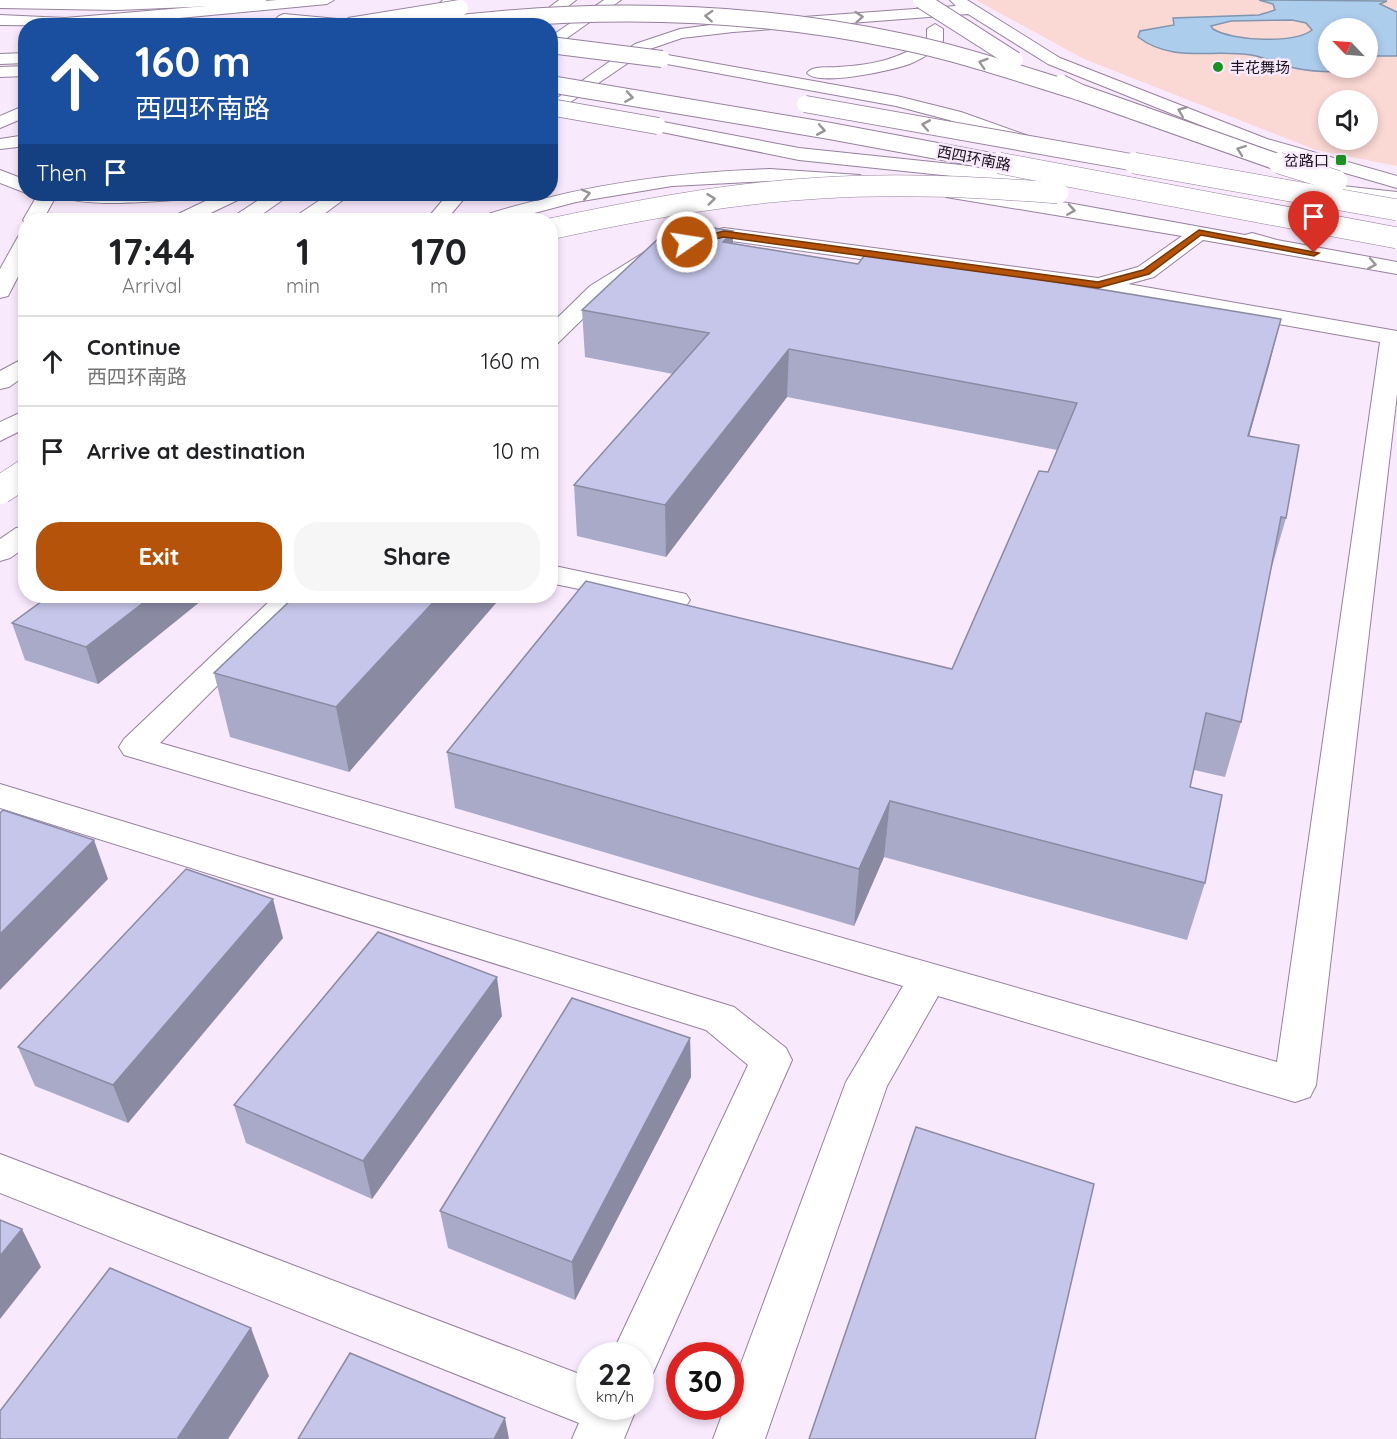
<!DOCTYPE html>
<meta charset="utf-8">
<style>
body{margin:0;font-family:Quicksand,"Noto Sans SC",sans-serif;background:#f6f6f6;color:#202124;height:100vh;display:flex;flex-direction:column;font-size:22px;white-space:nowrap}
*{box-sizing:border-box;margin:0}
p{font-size:20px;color:#757577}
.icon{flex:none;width:33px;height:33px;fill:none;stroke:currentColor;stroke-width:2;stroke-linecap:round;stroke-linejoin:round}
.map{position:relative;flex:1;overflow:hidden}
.drawer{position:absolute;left:18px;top:213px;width:540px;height:390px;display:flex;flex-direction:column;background:#fff;border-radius:24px;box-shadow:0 3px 9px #0003}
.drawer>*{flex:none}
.hud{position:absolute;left:18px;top:18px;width:540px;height:183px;border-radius:24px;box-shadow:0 3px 9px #0003;background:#1a4fa0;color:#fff;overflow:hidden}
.needle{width:39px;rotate:295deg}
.controls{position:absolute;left:1318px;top:18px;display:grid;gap:12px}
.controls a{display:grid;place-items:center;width:60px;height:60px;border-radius:50%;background:#fff;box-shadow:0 3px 9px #0003;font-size:30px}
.speed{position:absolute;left:576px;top:1342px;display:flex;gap:12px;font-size:30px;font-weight:700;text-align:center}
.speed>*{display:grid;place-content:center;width:78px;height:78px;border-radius:50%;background:#fff;box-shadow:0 3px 9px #0003;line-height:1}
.speed small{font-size:15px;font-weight:400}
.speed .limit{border:9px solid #d22;background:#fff;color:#111}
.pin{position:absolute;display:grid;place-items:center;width:51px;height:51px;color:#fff;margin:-62px -26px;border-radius:50% 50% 50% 0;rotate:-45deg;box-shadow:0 0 6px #0007}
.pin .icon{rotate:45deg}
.me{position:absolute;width:66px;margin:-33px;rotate:77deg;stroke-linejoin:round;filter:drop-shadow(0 0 4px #0008)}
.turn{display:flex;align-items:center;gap:21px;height:126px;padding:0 18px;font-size:27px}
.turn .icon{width:78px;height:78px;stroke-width:2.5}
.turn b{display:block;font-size:42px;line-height:51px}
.then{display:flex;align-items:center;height:57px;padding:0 18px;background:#0003;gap:12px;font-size:22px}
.eta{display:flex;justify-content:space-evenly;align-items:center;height:102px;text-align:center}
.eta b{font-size:36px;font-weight:700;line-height:42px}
.cta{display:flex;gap:12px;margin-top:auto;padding:12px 18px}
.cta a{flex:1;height:69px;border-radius:24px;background:#b45309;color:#fff;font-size:24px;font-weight:700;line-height:69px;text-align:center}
.cta a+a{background:#f6f6f6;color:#202124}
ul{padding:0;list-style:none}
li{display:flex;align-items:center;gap:18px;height:90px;padding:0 18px;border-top:2px solid #e0e0e0}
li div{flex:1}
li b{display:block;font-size:22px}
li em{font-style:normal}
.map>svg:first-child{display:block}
</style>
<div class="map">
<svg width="1397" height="1439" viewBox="0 0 1397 1439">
<rect width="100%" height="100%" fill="#f8e9fc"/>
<path fill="#fad8d3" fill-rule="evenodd" d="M976,0H1397V166L1316,150L1084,59ZM1329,28H1368V68H1329ZM1329,100H1368V140H1329Z"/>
<path fill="#adcded" stroke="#8195ae" stroke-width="1.5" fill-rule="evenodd" d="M1259,0L1387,1L1380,4L1397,12V56H1368V28H1329V68H1360C1338,74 1308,72 1286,66C1274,62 1263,57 1251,55C1212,49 1172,63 1138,37L1140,31L1174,25L1173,18L1259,15L1275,10L1273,4ZM1292,20L1306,23L1312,30C1294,44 1232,41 1213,29L1211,26L1231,21Z"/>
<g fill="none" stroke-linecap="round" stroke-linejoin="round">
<g stroke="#96819d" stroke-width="2">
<g id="minor">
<polygon points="0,0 267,0 260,4 117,10 0,8"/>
<polygon points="443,0 459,0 433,26 417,26"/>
<polygon points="950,0 967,0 1060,58 1267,139 1397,176 1397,188 1255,147 1048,64 968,14 733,32 682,38 647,50 550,116 550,103 635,44 680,29 733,22 956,6"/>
<polygon points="26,66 26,76 0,77 0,67"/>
<polygon points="26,135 26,146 0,149 0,139"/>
<path d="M770,169L860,175L870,181L860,187L770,181L672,186L576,202L508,220H479L482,216C576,186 671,172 770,169Z"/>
<polygon points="953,187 1068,203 1245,235 1252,233 1277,240 1397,262 1397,274 1203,240 1154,277 1128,284 1397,331 1397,394 1316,1085 1310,1097 1295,1102 938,996 887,1086 765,1439 713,1439 725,1407 730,1407 730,1393 846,1082 903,986 124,755 119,747 124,739 275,596 307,596 160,743 1277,1062 1380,342 1098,292 724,240 675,251 606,296 558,343 550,345 550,325 590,286 661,242 724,228 1098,278 1138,267 1182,236 946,197 943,193 946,189"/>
<polygon points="448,194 468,194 446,220 426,220"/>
<polygon points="26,526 26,547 10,558 0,561 0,539 16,528"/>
<polygon points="550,565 686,594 690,600 686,606 675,609 550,583"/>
<polygon points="0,784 734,1007 786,1048 792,1060 653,1373 640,1378 640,1356 611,1356 748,1065 706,1030 0,808"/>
<polygon points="0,1154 590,1378 590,1407 637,1407 624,1439 572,1439 579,1423 0,1193"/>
</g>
</g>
<g stroke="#96819d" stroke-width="2">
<g id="major">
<polygon points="658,121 799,148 1057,175 1067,181 1057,187 799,160 652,130 649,126 652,122"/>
<polygon points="1333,185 1397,192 1397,204 1326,195 1323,191 1326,187"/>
</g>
</g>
<g stroke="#96819d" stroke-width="2">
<g id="highway">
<polygon points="277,0 334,0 327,4 95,26 0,25 0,15 65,18"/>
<polygon points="559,0 576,0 543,26 525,26"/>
<polygon points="604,0 621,0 550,50 550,37"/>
<polygon points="284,14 359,21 366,26 305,26 279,22 276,19 279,16"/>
<path d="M935,24L943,29V41C936,51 923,58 912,63C896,70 818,87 807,73C813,65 828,68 838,67C871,65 900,60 927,39V29Z"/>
<polygon points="26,53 26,63 0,64 0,54"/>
<polygon points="662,54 897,96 961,112 1037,139 1040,143 1031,148 949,120 896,106 656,62 654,59 656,56"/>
<polygon points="26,105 26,117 0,128 0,116"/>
<polygon points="0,170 26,180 26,193 0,183"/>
<polygon points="38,194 57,194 43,220 26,220 26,224 23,220"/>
<path d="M62,194H184L174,200C154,201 73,209 62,194Z"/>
<polygon points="220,194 245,194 242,198 196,220 171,220 174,216"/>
<polygon points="268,194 291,194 254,220 231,220 234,216"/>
<polygon points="329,194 351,194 316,220 293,220 296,216"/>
<polygon points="26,233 26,261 8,296 0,298 0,269 19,235"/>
<polygon points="26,357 26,375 9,387 0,389 0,371"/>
<polygon points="26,410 26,428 0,441 0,422"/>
</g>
</g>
<use href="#minor" fill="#fff" fill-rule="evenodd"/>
<use href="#major" fill="#fff" fill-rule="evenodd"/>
<use href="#highway" fill="#fff" fill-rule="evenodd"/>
<g stroke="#96819d" stroke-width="18" stroke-linecap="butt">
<polyline id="minor-bridge" points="550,107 658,126"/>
</g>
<g stroke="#96819d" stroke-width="18" stroke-linecap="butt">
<g id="highway-bridge-far2">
<polyline points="921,0 1015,60"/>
<polyline points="349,26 460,8"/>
<path d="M437,26C592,6 746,9 899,41C960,53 1020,74 1079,92"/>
<polyline points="550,45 662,59"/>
<polyline points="1061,83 1079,92 1283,164"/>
<polyline points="550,84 830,131 1007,164"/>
<polyline points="805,104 1142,164"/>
</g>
</g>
<g stroke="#96819d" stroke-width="22" stroke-linecap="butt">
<g id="highway-bridge-far1">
<polyline points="999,163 1397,238"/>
<polyline points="1134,163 1397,210"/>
<polyline points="1279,163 1337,181"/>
<path d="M550,229C639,210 729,193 821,188C900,183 979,187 1058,193"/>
</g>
</g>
<g stroke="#96819d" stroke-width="29" stroke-linecap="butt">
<polyline id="highway-bridge" points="0,490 26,473"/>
</g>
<use href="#minor-bridge" stroke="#fff" stroke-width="16"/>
<use href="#highway-bridge-far2" stroke="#fff" stroke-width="16"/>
<use href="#highway-bridge-far1" stroke="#fff" stroke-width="21"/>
<use href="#highway-bridge" stroke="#fff" stroke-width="28"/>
</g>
<g fill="#a9aac8">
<polygon points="733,243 858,264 1281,319 1249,436 1286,518 1271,570 1241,722 1225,777 1194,770 1190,787 1205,883 1187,940 884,857 854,926 455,808 447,752 952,669 1048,472 1057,450 787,397 666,557 577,536 574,485 673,374 585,357 582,310"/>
<polygon points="49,596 207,596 98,684 25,660 12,623"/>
<polygon points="496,603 349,772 230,737 214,673"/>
<polygon points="283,938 128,1123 35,1086 18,1047"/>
<polygon points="502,1016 372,1199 246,1143 234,1105"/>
<polygon points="690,1038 691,1077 575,1300 448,1248 440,1211"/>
</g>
<g fill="#8a8ba3">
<polygon points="733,231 733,276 723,242"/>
<polygon points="1281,319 1269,366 1235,486 1248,436"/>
<polygon points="789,349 787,397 666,557 665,505"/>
<polygon points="152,596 207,596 98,684 86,647"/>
<polygon points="439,596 496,596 496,603 349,772 336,707"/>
<polygon points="890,801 884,857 854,926 859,869"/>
<polygon points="94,840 108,879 0,990 0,934"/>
<polygon points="273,899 283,938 128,1123 113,1085"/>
<polygon points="497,977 502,1016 372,1199 363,1161"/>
<polygon points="690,1038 691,1077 575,1300 572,1262"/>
<polygon points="22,1229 41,1267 0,1319 0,1256"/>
<polygon points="251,1328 269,1376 228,1439 177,1439"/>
<polygon points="505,1418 509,1439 494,1439"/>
</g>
<g fill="#c5c6e9" stroke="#8a8ba3" stroke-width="1.5">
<polygon points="676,222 733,231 723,242 858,264 868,251 1281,319 1248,436 1299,445 1286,518 1281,517 1241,722 1206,713 1190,787 1222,795 1205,883 890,801 859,869 447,752 586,581 952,669 1039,471 1048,472 1077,403 789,349 665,505 574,485 709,333 582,310"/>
<polygon points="49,596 152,596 86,647 12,623"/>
<polygon points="295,596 439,596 336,707 214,673"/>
<polygon points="3,810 94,840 0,934 0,813"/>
<polygon points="186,869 273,899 113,1085 18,1047"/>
<polygon points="378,932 497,977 363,1161 234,1105"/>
<polygon points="572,998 690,1038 572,1262 440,1211"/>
<polygon points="916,1127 1094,1184 1035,1439 809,1439"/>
<polygon points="0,1220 22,1229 0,1256"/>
<polygon points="110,1268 251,1328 177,1439 0,1439 0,1411"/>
<polygon points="350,1353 505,1418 494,1439 298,1439"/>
</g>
<defs><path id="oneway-chevron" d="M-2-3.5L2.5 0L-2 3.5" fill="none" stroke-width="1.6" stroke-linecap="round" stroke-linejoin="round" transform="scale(1.5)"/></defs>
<g stroke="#989498">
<use href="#oneway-chevron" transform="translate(709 16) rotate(-176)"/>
<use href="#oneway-chevron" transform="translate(859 17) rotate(-5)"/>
<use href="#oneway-chevron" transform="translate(983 63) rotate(-163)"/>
<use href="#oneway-chevron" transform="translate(629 97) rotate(9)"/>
<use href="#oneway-chevron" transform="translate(1182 111) rotate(-158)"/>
<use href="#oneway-chevron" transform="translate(926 125) rotate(-170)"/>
<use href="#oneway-chevron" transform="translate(821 130) rotate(10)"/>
<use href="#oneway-chevron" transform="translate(1241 150) rotate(-160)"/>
<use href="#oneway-chevron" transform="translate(586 194) rotate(-13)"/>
<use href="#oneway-chevron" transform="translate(711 199) rotate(-7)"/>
<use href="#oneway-chevron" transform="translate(1071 210) rotate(9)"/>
<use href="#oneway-chevron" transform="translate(1372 264) rotate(10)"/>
</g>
<polygon fill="#b45309" stroke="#753606" stroke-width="1.5" points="1199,230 1319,253 1314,256 1201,235 1149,274 1098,288 724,237 687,245 682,242 724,231 1098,282 1143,270"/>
<g fill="#1a9220" stroke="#f8e9fc" stroke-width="2">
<circle cx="1218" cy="67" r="6"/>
<rect x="1335" y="154" width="12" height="12" rx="3"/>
</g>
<g text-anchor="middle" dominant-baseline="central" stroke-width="5" stroke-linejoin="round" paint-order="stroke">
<g font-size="15" fill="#19111b" stroke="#f8e9fc" text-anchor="start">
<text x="1230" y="67">丰花舞场</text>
<text x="1329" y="160" text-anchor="end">岔路口</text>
</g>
<g font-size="15" fill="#19111b" stroke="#f8e9fc">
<text transform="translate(974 158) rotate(11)">西四环南路</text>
</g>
</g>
</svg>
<div class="controls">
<a><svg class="needle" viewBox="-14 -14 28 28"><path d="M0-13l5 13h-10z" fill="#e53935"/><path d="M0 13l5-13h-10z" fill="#757577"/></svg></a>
<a><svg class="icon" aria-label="sound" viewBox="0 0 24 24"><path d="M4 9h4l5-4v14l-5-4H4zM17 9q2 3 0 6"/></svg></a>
</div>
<div class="speed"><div>22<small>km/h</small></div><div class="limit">30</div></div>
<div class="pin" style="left:1314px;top:253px;background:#d93025"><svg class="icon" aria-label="arrive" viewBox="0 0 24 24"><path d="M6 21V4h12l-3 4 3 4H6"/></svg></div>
<svg class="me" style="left:687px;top:242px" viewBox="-20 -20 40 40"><circle r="17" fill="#b45309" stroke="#fff" stroke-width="3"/><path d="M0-11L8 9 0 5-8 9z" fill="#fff"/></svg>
<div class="hud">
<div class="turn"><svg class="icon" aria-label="ahead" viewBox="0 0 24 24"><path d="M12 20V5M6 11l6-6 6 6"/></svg><div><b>160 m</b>西四环南路</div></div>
<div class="then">Then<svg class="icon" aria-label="arrive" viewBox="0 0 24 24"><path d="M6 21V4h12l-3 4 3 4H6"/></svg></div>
</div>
<section class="drawer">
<div class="eta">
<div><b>17:44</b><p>Arrival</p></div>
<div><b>1</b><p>min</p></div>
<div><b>170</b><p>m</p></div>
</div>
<ul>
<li><svg class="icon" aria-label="ahead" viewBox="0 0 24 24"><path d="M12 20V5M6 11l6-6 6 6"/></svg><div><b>Continue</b><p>西四环南路</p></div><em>160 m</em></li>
<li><svg class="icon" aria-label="arrive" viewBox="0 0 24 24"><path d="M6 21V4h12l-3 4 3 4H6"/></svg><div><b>Arrive at destination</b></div><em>10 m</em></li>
</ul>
<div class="cta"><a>Exit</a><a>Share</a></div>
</section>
</div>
